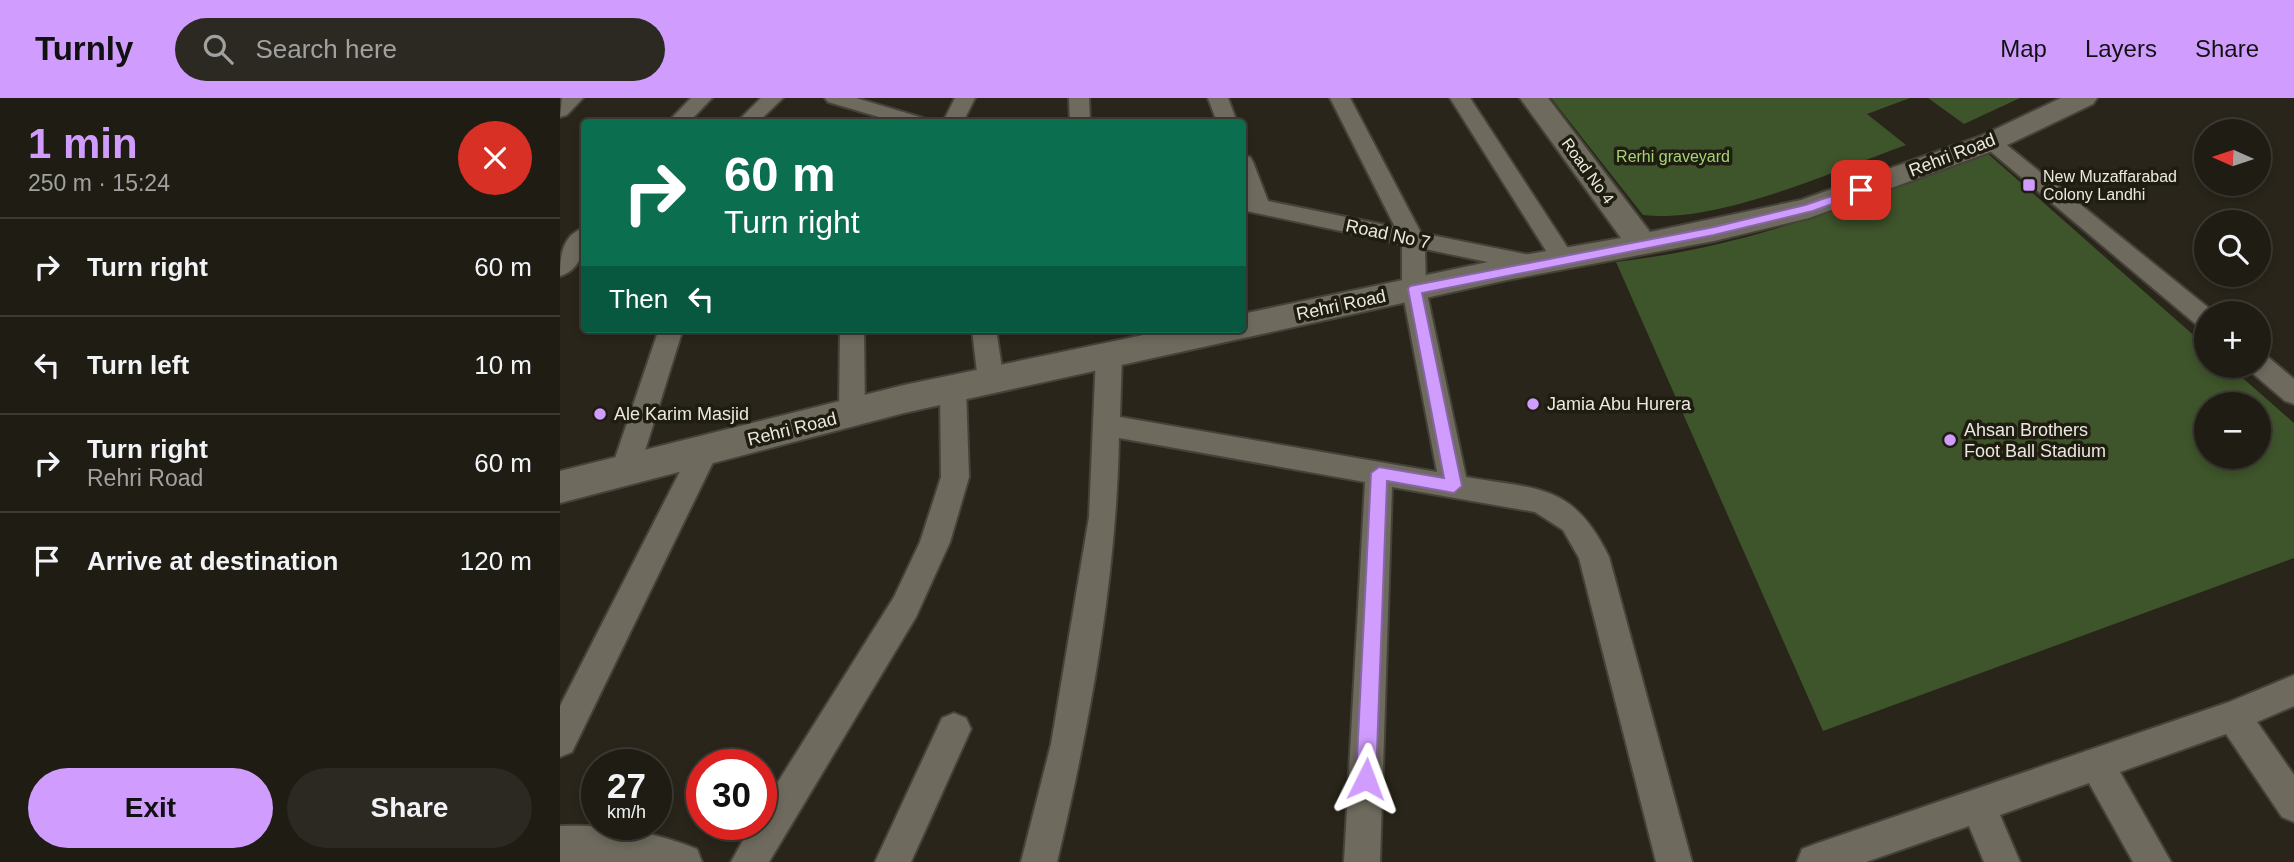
<!DOCTYPE html>
<meta charset="utf-8">
<style>
body{margin:0;font-family:Arial,sans-serif;background:#2c2922;color:#f1f3f6;height:100vh;display:flex;flex-direction:column;font-size:26px;white-space:nowrap}
*{box-sizing:border-box;margin:0}
p{font-size:23px;color:#a1a1a0}
.icon{flex:none;width:38px;height:38px;fill:none;stroke:currentColor;stroke-width:2;stroke-linecap:round;stroke-linejoin:round}
.map{position:relative;flex:1;overflow:hidden}
.sheet{display:flex;flex-direction:column;background:#1f1c14;width:560px}
.sheet>*{flex:none}
.top-card{position:absolute;left:21px;top:21px;width:665px;height:214px;border-radius:7px;box-shadow:0 4px 10px #0003,0 0 0 2px #3c3a34;background:#0b6e4f;color:#fff;overflow:hidden}
.needle{width:46px;rotate:273deg}
.tools{position:absolute;left:1634px;top:21px;display:grid;gap:14px}
.tools a{display:grid;place-items:center;width:77px;height:77px;border-radius:50%;background:#1f1c14;box-shadow:0 4px 10px #0003,0 0 0 2px #3c3a34;font-size:35px}
.speed{position:absolute;left:21px;top:651px;display:flex;gap:14px;font-size:35px;font-weight:700;text-align:center}
.speed>*{display:grid;place-content:center;width:91px;height:91px;border-radius:50%;background:#1f1c14;box-shadow:0 4px 10px #0003,0 0 0 2px #3c3a34;line-height:1}
.speed small{font-size:18px;font-weight:400}
.speed .limit{border:10px solid #d22;background:#fff;color:#111}
.pin{position:absolute;display:grid;place-items:center;width:60px;height:60px;color:#fff;margin:-30px;border-radius:14px;box-shadow:0 4px 10px #0006}
.me{position:absolute;width:77px;margin:-38px;rotate:3deg;stroke-linejoin:round;filter:drop-shadow(0 0 5px #0008)}
.turn{display:flex;align-items:center;gap:24px;height:147px;padding:0 28px;font-size:32px}
.turn .icon{width:91px;height:91px;stroke-width:2.5}
.turn b{display:block;font-size:49px;line-height:60px}
.then{display:flex;align-items:center;height:66px;padding:0 28px;background:#0003;gap:14px;font-size:26px}
.round{display:grid;place-items:center;flex:none;width:74px;height:74px;border-radius:37px;background:#2c2922}
.headline{display:flex;align-items:center;justify-content:space-between;height:119px;padding:0 28px}
h1{font-size:42px;font-weight:600;line-height:52px;color:#d09dfe}
.action{display:flex;gap:14px;margin-top:auto;padding:14px 28px}
.action a{flex:1;height:80px;border-radius:42px;background:#d09dfe;color:#111;font-size:28px;font-weight:600;line-height:80px;text-align:center}
.action a+a{background:#2c2922;color:#f1f3f6}
ul{padding:0;list-style:none}
li{display:flex;align-items:center;gap:21px;height:98px;padding:0 28px;border-top:2px solid #3c3a34}
li div{flex:1}
li b{display:block;font-size:26px}
li em{font-style:normal}
header{display:flex;align-items:center;gap:42px;box-sizing:border-box;height:98px;padding:0 35px;background:#d09dfe;color:#111}
header strong{font-size:33px}
nav{display:flex;gap:38px;margin-inline-start:auto;font-size:24px}
.search{width:490px;height:63px;background:#2c2922;display:flex;align-items:center;gap:18px;box-sizing:border-box;padding:0 24px;border-radius:38px;color:#a1a1a0;font-size:26px}
main{display:flex;flex:1;min-height:0}
.map>svg:first-child{display:block}
</style>
<header>
<strong>Turnly</strong>
<div class="search"><svg class="icon" aria-label="search" viewBox="0 0 24 24"><circle cx="10" cy="10" r="6"/><path d="M15 15l6 6"/></svg>Search here</div>
<nav><a>Map</a><a>Layers</a><a>Share</a></nav>
</header>
<main>
<section class="sheet">
<div class="headline"><div><h1>1 min</h1><p>250 m · 15:24</p></div><a class="round" style="background:#d93025;color:#fff"><svg class="icon" aria-label="close" viewBox="0 0 24 24"><path d="M6 6l12 12M18 6L6 18"/></svg></a></div>
<ul>
<li><svg class="icon" aria-label="right" viewBox="0 0 24 24"><path d="M7 20v-9h11M14 6l5 5-5 5"/></svg><div><b>Turn right</b></div><em>60 m</em></li>
<li><svg class="icon" aria-label="left" viewBox="0 0 24 24"><path d="M17 20v-9H6M10 6l-5 5 5 5"/></svg><div><b>Turn left</b></div><em>10 m</em></li>
<li><svg class="icon" aria-label="right" viewBox="0 0 24 24"><path d="M7 20v-9h11M14 6l5 5-5 5"/></svg><div><b>Turn right</b><p>Rehri Road</p></div><em>60 m</em></li>
<li><svg class="icon" aria-label="arrive" viewBox="0 0 24 24"><path d="M6 21V4h12l-3 4 3 4H6"/></svg><div><b>Arrive at destination</b></div><em>120 m</em></li>
</ul>
<div class="action"><a>Exit</a><a>Share</a></div>
</section>
<div class="map">
<svg width="1734" height="764" viewBox="0 0 1734 764">
<rect width="100%" height="100%" fill="#29251a"/>
<g fill="#3e542a" fill-rule="evenodd">
<path d="M991,0H1350L1307,16L1346,47C1274,73 1158,126 1083,117Z"/>
<polygon points="1368,0 1460,0 1404,26"/>
<path d="M1426,54L1647,249V268H1669L1734,325V460L1263,633L1056,164C1192,148 1300,104 1426,54ZM1647,306H1699V359H1647Z"/>
</g>
<g fill="none" stroke-linecap="round" stroke-linejoin="round">
<g stroke="#45423a" stroke-width="4">
<g id="street">
<polygon points="2,0 23,0 7,17 0,19"/>
<polygon points="131,0 152,0 129,24 108,24"/>
<polygon points="201,0 223,0 198,24 177,24"/>
<polygon points="265,0 296,0 363,20 366,24 336,24 268,4"/>
<polygon points="395,0 415,0 403,24 383,24"/>
<polygon points="509,0 529,0 530,24 510,24"/>
<polygon points="648,0 668,0 677,24 657,24"/>
<path d="M770,0H790L861,135L975,158L983,160L987,166L983,172L975,174L865,151L866,191L906,379C979,392 1013,385 1049,459L1132,764H1096L1019,460L1003,432L975,414L832,389L820,764H784L805,384L559,340C556,483 530,625 497,764H461L491,646L529,419L536,257L540,250L549,248L558,250L562,257L560,319L877,374L842,191V146L682,112V58L690,59L693,64L708,103L835,129Z"/>
<polygon points="890,0 910,0 1015,161 1011,167 1003,169 995,167"/>
<polygon points="1431,38 1438,40 1655,215 1647,215 1647,231 1638,228 1424,48 1421,44 1424,40"/>
<path d="M24,130C26,149 21,172 0,178C0,158 2,137 24,130Z"/>
<polygon points="99,231 123,231 79,372 75,380 65,383 55,380 51,372"/>
<polygon points="280,231 304,231 305,316 301,323 292,326 283,323 279,316"/>
<polygon points="412,231 436,231 444,283 440,290 431,293 422,290 418,283"/>
<polygon points="1699,257 1708,259 1734,281 1734,306 1725,303 1690,273 1687,268 1699,268"/>
<polygon points="393,281 402,284 406,291 409,379 390,444 356,519 209,764 171,764 192,726 201,726 201,711 334,499 360,444 381,379 380,291 384,284"/>
<polygon points="145,341 155,344 159,352 12,654 0,659 0,608 135,344"/>
<polygon points="1734,577 1734,608 1697,624 1734,677 1734,724 1722,719 1666,636 1560,674 1611,764 1573,764 1529,685 1440,717 1460,764 1424,764 1409,728 1306,764 1237,764 1242,751 1255,746 1669,604"/>
<polygon points="394,615 406,620 411,631 351,764 315,764 382,620"/>
<path d="M0,728C47,726 93,733 137,751L142,764H0Z"/>
</g>
</g>
<g stroke="#45423a" stroke-width="4">
<polygon id="secondary" points="960,0 988,0 1090,134 1241,102 1421,38 1501,0 1537,0 1533,6 1441,50 1249,120 1154,143 947,182 344,315 0,405 0,373 344,287 612,231 682,231 682,216 947,160 1061,140"/>
</g>
<use href="#street" fill="#6e6a5d" fill-rule="evenodd"/>
<use href="#secondary" fill="#6e6a5d" fill-rule="evenodd"/>
</g>
<polygon fill="#d09dfe" stroke="#8766a5" stroke-width="2" points="1301,88 1307,92 1305,94 1253,113 1154,137 862,195 902,388 894,395 827,383 816,681 813,687 806,690 799,687 796,681 811,375 819,369 884,380 848,191 850,188 1154,129 1245,107"/>
<g fill="#d09dfe" stroke="#1f1c10" stroke-width="2.5">
<rect x="1462" y="80" width="14" height="14" rx="3.5"/>
<circle cx="973" cy="306" r="7"/>
<circle cx="40" cy="316" r="7"/>
<circle cx="1390" cy="342" r="7"/>
</g>
<g text-anchor="middle" dominant-baseline="central" stroke-width="7" stroke-linejoin="round" paint-order="stroke">
<g font-size="16" fill="#a4d576" stroke="#1f1c10">
<text x="1113" y="58">Rerhi graveyard</text>
</g>
<g font-size="16" fill="#eae8e0" stroke="#1f1c10">
<text transform="translate(1028 73) rotate(54)">Road No 4</text>
</g>
<g font-size="16" fill="#eae8e0" stroke="#1f1c10" text-anchor="start">
<text x="1483" y="78">New Muzaffarabad<tspan x="1483" dy="18">Colony Landhi</tspan></text>
</g>
<g font-size="18" fill="#eae8e0" stroke="#1f1c10">
<text transform="translate(1392 57) rotate(-21)">Rehri Road</text>
<text transform="translate(828 136) rotate(12)">Road No 7</text>
<text transform="translate(781 207) rotate(-12)">Rehri Road</text>
<text transform="translate(232 331) rotate(-14)">Rehri Road</text>
</g>
<g font-size="18" fill="#eae8e0" stroke="#1f1c10" text-anchor="start">
<text x="987" y="306">Jamia Abu Hurera</text>
<text x="54" y="316">Ale Karim Masjid</text>
<text x="1404" y="332">Ahsan Brothers<tspan x="1404" dy="21">Foot Ball Stadium</tspan></text>
</g>
</g>
</svg>
<div class="tools">
<a><svg class="needle" viewBox="-14 -14 28 28"><path d="M0-13l5 13h-10z" fill="#e53935"/><path d="M0 13l5-13h-10z" fill="#a1a1a0"/></svg></a>
<a><svg class="icon" aria-label="search" viewBox="0 0 24 24"><circle cx="10" cy="10" r="6"/><path d="M15 15l6 6"/></svg></a>
<a>+</a>
<a>−</a>
</div>
<div class="speed"><div>27<small>km/h</small></div><div class="limit">30</div></div>
<div class="pin" style="left:1301px;top:92px;background:#d93025"><svg class="icon" aria-label="arrive" viewBox="0 0 24 24"><path d="M6 21V4h12l-3 4 3 4H6"/></svg></div>
<svg class="me" style="left:806px;top:681px" viewBox="-20 -20 40 40"><path d="M0-17L14 15 0 8-14 15z" fill="#d09dfe" stroke="#fff" stroke-width="4"/></svg>
<div class="top-card">
<div class="turn"><svg class="icon" aria-label="right" viewBox="0 0 24 24"><path d="M7 20v-9h11M14 6l5 5-5 5"/></svg><div><b>60 m</b>Turn right</div></div>
<div class="then">Then<svg class="icon" aria-label="left" viewBox="0 0 24 24"><path d="M17 20v-9H6M10 6l-5 5 5 5"/></svg></div>
</div>
</div>
</main>
